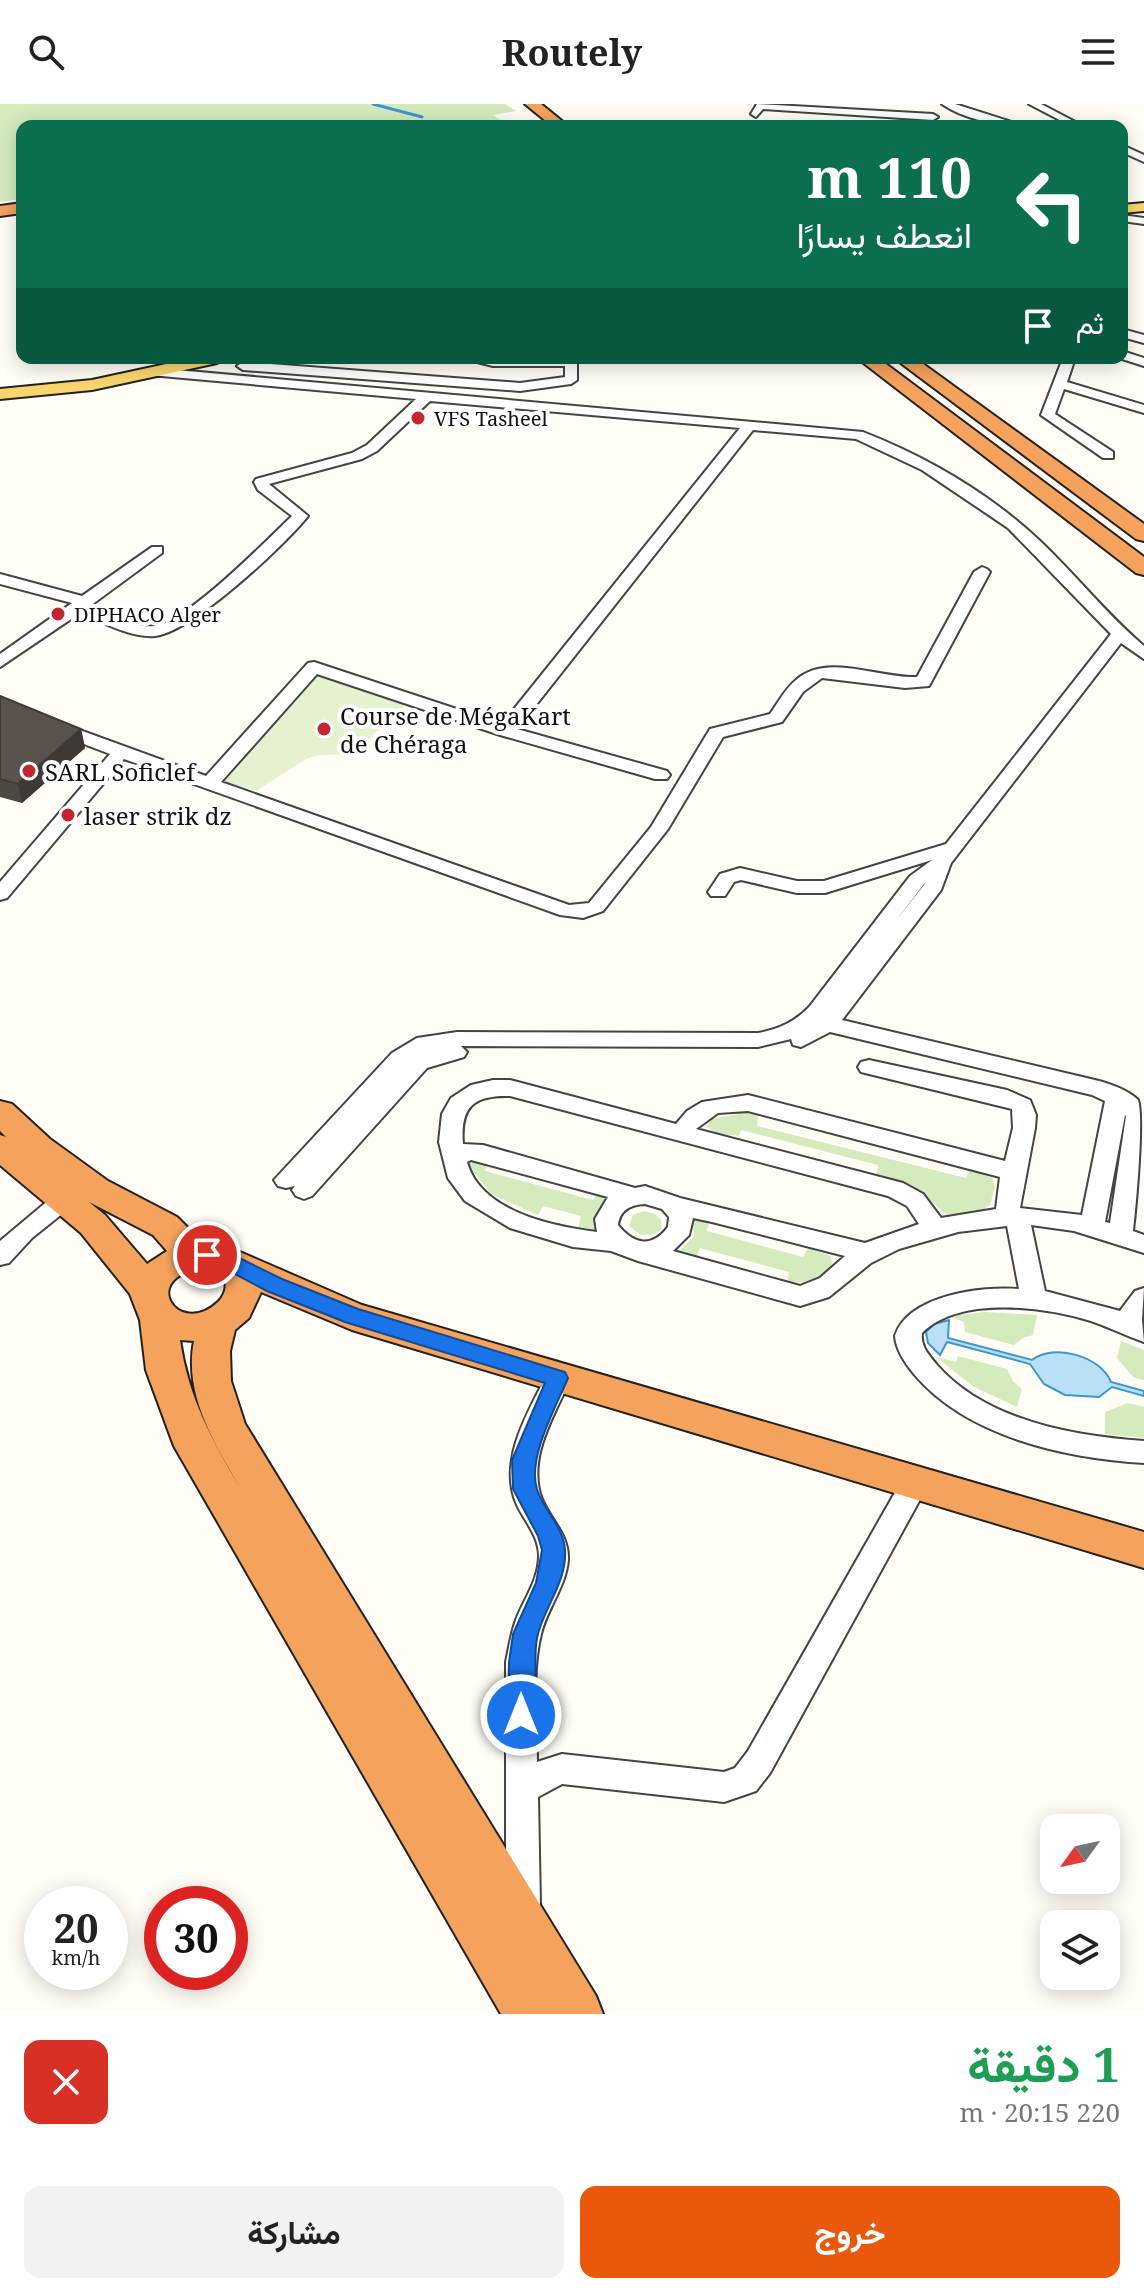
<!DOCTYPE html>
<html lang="ar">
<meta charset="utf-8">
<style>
body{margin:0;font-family:"Noto Serif",Vazirmatn,serif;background:#f2f2f2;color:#222;direction:rtl;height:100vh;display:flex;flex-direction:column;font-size:30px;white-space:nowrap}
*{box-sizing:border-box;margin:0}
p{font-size:26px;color:#767676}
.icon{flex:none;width:44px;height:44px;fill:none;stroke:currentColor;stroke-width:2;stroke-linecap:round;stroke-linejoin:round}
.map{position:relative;height:1910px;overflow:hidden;direction:ltr}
.drawer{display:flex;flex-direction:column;background:#fff;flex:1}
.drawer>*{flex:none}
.top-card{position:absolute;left:16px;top:16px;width:1112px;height:244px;border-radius:16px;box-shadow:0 4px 20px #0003;direction:rtl;background:#0b6e4f;color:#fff;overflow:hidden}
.needle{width:52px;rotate:237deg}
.fabs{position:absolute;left:1040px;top:1710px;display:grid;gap:16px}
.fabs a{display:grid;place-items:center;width:80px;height:80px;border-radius:16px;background:#fff;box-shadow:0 4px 20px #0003;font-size:40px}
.speed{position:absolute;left:24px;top:1782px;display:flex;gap:16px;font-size:40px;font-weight:700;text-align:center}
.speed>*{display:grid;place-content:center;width:104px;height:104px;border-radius:50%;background:#fff;box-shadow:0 4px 20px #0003;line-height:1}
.speed small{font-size:20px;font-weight:400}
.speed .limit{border:12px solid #d22;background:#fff;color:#111}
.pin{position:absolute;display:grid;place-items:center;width:68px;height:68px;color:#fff;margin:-34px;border:4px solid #fff;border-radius:50%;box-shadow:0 2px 8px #0007}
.me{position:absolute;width:88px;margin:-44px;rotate:0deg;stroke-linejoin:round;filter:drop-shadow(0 0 6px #0008)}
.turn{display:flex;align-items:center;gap:28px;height:168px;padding:0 24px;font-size:36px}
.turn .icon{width:104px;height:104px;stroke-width:2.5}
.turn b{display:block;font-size:56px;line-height:68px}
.then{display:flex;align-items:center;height:76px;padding:0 24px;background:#0003;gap:16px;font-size:30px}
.round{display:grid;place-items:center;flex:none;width:84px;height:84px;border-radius:16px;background:#f2f2f2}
.headline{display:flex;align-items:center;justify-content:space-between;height:136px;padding:0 24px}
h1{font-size:48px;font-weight:700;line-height:60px;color:#1e9e55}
.primary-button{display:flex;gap:16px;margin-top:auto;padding:16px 24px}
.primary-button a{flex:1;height:92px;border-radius:16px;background:#ea580c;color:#fff;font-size:32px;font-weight:700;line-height:92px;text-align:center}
.primary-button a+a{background:#f2f2f2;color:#222}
header{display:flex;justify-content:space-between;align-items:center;height:104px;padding:0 24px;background:#fff;font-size:36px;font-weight:700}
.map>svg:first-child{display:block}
</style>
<header><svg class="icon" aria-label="menu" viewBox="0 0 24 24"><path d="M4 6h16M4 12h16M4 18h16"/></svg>Routely<svg class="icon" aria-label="search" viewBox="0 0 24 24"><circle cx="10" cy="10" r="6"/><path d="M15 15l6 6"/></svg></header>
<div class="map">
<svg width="1144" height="1910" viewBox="0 0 1144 1910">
<rect width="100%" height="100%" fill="#fffdf5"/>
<g fill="#d5ebbd">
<polygon points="0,0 505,0 516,7 493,11 509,22 22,22 22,95 0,98"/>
<polygon points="738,1007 758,1012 757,1022 966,1074 970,1066 992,1074 995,1083 990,1101 979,1108 947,1111 912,1081 877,1070 878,1061 741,1026 739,1032 716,1029 707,1023 711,1015 738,1010"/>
<path d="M477,1057L487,1060L485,1067L593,1096L599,1087L613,1092C599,1101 596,1112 598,1128L578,1124L581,1112L543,1102L538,1111L491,1090L469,1062V1059Z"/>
<polygon points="644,1107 655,1110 661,1116 662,1124 656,1130 641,1131 629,1122 633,1111"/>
<polygon points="692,1114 709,1118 707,1127 803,1153 808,1144 831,1152 832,1161 815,1179 787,1178 789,1168 700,1144 696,1153 677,1149 694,1132"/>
<polygon points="985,1208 1037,1211 1033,1231 1023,1234 1014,1241 965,1228 964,1218 948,1212"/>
<polygon points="1121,1237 1144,1246 1144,1276 1133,1273 1117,1254"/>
<polygon points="958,1252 1007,1265 1013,1277 1022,1285 1017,1303 974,1283 936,1253 956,1258"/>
<polygon points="1128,1299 1144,1303 1144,1334 1105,1330 1105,1308"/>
</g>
<polygon fill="#e6f2cf" points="317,570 407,599 353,650 319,651 306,655 256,687 220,676"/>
<path fill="#b9e0f7" stroke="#3f96cf" stroke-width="2" d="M949,1216L948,1234L1032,1256C1054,1239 1101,1252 1111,1278L1144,1287V1292L1112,1283L1099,1293L1065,1291L1044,1280L1030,1260L947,1238L940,1251L928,1239L926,1228L934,1220Z"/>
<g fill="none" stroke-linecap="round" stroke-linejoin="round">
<polyline stroke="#3f96cf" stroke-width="3" points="373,0 422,13"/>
<g stroke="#444" stroke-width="4">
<g id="minor">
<polygon points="757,0 933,10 938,13 933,16 763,5 756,13 751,10"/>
<path d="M942,0H955L1024,22C997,22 964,15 942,0Z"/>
<polygon points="1029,0 1041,0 1083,22 1071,22"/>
<polygon points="1122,41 1144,51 1144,58 1122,48"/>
<polygon points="1122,111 1144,114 1144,120 1122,117"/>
<polygon points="1122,225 1144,231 1144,239 1122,233"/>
<polygon points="1122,247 1144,254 1144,262 1119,254 1122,254"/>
<polygon points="461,254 571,255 577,259 577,276 571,280 520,287 243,266 237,262 243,258 520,279 565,273 565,262 493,262"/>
<polygon points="1063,254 1075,254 1067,278 1144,301 1144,309 1064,285 1055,310 1113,348 1113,354 1103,354 1041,311"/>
<path d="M155,264L863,328C927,353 989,389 1040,437C1076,471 1106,510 1144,542V555L1121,539L951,759L941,786L842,916L1099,977C1113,981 1128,986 1138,996C1144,1013 1136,1102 1133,1127L1144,1131V1149L1074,1127L1031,1121L1045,1187L1120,1207L1135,1187L1144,1184L1142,1216L1144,1238C1126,1232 1109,1223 1091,1217C1045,1203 960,1191 922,1229C920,1242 929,1251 937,1261C986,1317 1074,1332 1144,1337V1359C1065,1354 967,1333 914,1270C905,1259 896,1246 895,1232C908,1191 982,1182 1019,1185L1007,1122L958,1128L899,1145L871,1159L829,1193L800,1202L638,1157L611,1147L573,1143L510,1124L465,1097L448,1074L439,1038L442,1010L451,994L471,981L493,976H510L676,1020L687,1007L702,998L748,991L1005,1057L1013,1024L1012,1005L861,968L858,963L861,958L869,956L1007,986L1030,996L1036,1011L1035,1024L1020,1104L1082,1111L1105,997L1092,991L830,928L801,943L793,941L791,935L758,943L461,942L467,948L464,953L427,964L312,1092L304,1095L296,1092L292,1086L295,1082L286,1084L278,1082L274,1076L392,949L417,934L457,928L758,929C779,925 795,918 810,902L910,772L932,756L825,789H797L741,776L734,778L725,792H711L708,788L720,770L740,764L797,777H824L946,740L1111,530L1008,424L922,366L856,335L753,326L517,625L667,667L670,671L667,675H655L500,631L317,570L221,678L569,801L589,799L651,723L710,625L770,610C778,599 785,585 796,576C827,548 880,575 917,573L974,468L982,463L987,465L990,468L929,582L905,584L822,574L803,588L782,618L723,633L668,725L603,807L583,814L560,811L124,655L7,794L0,796V778L110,650L0,608V597L206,672L308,559L314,558L502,620L740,324L430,297L377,347L362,355L269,380L308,412C285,441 191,529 155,532C131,534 102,518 80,509L0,563V550L72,499L0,480V470L82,492L152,443H162V449L90,502C109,509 135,525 155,522C188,517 266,437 292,412L258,386L254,378L256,375L352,349L367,341L416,295L150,271V265ZM925,779L924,781L895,818L924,780ZM510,992L888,1092L907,1102L919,1120L865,1139L680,1094L645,1082L635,1084L483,1041L463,1040C460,1003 473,991 510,992ZM748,1007L1000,1073L996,1105L941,1114L923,1090L903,1079L696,1025L718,1009ZM1125,1011L1126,1012L1110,1119L1105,1118ZM471,1056L608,1093L595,1115L597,1128C552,1122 481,1108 467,1058ZM645,1100L662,1105L669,1113L668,1123C652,1144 634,1141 618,1121C620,1106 630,1101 645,1100ZM693,1114L712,1118L845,1152L820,1174L800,1182L673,1147L689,1131Z"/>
<polygon points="64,1087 72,1090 76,1096 72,1102 32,1134 9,1159 0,1161 0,1137 56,1090"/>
<path d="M558,1264L567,1267L571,1274C555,1310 526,1355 542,1395C551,1417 569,1430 568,1456C566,1482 547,1505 541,1530C531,1571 537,1616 537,1658L562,1650L724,1668L735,1664L748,1647L905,1371L915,1367L925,1371L929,1379L770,1669L756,1687L724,1698L562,1680L538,1693L540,1802L535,1814L523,1819L511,1814L506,1802V1558C509,1544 511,1529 516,1516C524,1495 539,1475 539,1452C539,1432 525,1418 517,1401C497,1357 529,1306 549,1267Z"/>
</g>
</g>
<g stroke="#222" stroke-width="4">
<g id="major">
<polygon points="1144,99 1144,107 1122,109 1122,101"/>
<polygon points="194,254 225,254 217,259 92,286 0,295 0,285 92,276"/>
</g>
</g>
<g stroke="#222" stroke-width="4">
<g id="highway">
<polygon points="525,0 541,0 568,22 552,22"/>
<polygon points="22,99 22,109 0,112 0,102"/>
<polygon points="857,254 878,254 1144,453 1144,471 1136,469"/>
<polygon points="894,254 915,254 1144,420 1144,437 1136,435"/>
<path d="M0,997L12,1000L50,1035L108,1077L177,1113L202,1138L233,1145L362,1201L1144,1428V1464L352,1226L261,1188L249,1214L235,1226L230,1247L231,1277L245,1320L596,1892L603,1910H501L174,1342L146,1266L140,1216L130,1190L81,1129L0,1061V1031L6,1033L0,1027ZM89,1098L153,1131L167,1147L147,1160L105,1111ZM207,1164L225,1176C227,1184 224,1192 218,1198C177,1236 136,1170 207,1164ZM180,1236L194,1237C183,1292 216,1341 242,1387C213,1338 188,1293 180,1236Z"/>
</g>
</g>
<use href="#minor" fill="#fff" fill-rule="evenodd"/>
<use href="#major" fill="#f9d66b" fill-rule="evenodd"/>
<use href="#highway" fill="#f5a25d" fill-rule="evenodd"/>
</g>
<polygon fill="#4d4742" points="0,592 81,625 85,644 22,699 0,693"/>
<polygon fill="#3f3936" points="81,625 85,644 22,699 18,680"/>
<polygon fill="#5a524d" stroke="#3f3936" stroke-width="2" points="0,592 81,625 18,680 0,675"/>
<path fill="#1a73e8" stroke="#114b97" stroke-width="2" d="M207,1144L227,1148L282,1175L358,1205L565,1268L568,1274C556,1303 527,1354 537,1385C543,1406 564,1423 565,1446C567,1479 543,1504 537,1534C532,1561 541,1595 530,1620L521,1623L512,1620L508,1611L509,1558L513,1530L536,1479L542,1446L538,1432L513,1385L512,1356L545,1279L345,1218L267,1187L216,1160L200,1157L197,1151L200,1146Z"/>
<g fill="#c4262e" stroke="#fff" stroke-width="3">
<circle cx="418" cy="314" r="8"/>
<circle cx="58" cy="510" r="8"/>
<circle cx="324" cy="625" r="8"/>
<circle cx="29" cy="667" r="8"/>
<circle cx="68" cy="711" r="8"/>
</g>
<g text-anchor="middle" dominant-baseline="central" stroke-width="8" stroke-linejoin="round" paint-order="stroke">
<g font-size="20" fill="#111" stroke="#fff" text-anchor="start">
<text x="434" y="314">VFS Tasheel</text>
<text x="74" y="510">DIPHACO Alger</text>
</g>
<g font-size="24" fill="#111" stroke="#fff" text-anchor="start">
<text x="340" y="611">Course de MégaKart<tspan x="340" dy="28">de Chéraga</tspan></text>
<text x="45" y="667">SARL Soficlef</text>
<text x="84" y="711">laser strik dz</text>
</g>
</g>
</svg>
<div class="fabs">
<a><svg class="needle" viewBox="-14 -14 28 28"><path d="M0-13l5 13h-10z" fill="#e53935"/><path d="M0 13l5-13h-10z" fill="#767676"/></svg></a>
<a><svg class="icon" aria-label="layers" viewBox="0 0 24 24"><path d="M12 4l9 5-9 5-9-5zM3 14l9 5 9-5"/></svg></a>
</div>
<div class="speed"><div>20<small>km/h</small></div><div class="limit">30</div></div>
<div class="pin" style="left:207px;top:1151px;background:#d93025"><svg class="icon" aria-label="arrive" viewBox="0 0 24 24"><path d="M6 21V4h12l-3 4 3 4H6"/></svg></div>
<svg class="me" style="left:521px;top:1611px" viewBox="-20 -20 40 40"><circle r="17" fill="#1a73e8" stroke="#fff" stroke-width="3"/><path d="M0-11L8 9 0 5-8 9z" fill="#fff"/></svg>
<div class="top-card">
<div class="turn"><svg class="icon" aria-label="left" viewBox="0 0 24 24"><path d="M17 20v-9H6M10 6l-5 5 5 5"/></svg><div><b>110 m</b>انعطف يسارًا</div></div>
<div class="then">ثم<svg class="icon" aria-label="arrive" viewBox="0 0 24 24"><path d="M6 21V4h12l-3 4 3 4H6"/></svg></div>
</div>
</div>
<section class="drawer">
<div class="headline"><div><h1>1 دقيقة</h1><p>220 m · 20:15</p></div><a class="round" style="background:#d93025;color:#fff"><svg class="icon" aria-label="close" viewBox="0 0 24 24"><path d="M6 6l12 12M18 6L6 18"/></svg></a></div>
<div class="primary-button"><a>خروج</a><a>مشاركة</a></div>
</section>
